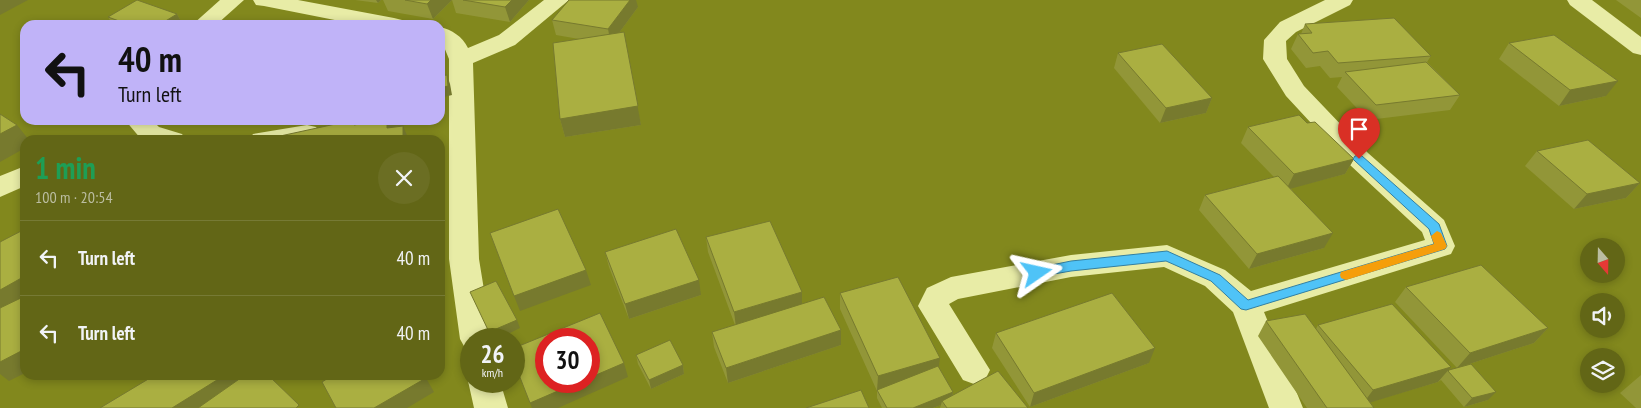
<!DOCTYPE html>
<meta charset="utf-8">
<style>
body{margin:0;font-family:"PT Sans Narrow",sans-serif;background:#6b6e23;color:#f1f3f6;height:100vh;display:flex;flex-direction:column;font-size:19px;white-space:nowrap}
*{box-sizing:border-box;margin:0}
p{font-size:16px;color:#bbbda1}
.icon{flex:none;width:28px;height:28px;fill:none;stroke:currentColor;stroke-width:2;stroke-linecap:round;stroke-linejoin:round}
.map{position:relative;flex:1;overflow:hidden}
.details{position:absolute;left:20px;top:135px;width:425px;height:245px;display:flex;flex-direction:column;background:#626616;border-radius:15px;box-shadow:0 2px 8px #0003}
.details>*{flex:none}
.banner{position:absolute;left:20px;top:20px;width:425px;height:105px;border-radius:15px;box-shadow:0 2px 8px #0003;background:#c0b3f8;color:#111;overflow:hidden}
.needle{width:32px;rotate:160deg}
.buttons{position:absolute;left:1580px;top:238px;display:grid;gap:10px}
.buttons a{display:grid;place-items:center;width:45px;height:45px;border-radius:50%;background:#626616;box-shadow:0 2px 8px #0003;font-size:25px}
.speed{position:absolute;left:460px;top:328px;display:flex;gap:10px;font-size:25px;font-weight:700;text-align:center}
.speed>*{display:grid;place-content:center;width:65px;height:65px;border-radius:50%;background:#626616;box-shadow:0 2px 8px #0003;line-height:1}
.speed small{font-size:12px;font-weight:400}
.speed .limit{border:8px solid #d22;background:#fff;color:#111}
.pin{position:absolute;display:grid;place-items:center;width:42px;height:42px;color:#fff;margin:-51px -21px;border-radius:50% 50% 50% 0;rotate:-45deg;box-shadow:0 0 5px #0007}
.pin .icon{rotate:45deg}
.me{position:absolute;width:55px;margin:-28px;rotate:79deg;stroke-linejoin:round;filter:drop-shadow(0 0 4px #0008)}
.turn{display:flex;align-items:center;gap:18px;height:105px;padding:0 15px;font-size:22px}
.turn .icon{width:65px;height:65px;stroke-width:2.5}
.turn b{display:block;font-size:35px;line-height:42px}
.round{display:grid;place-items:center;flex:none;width:52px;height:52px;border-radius:26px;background:#6b6e23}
.headline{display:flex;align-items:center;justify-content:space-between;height:85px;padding:0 15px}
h1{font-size:30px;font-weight:600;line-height:38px;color:#1e9e55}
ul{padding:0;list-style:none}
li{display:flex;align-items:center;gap:15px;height:75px;padding:0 15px;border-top:1px solid #767a35}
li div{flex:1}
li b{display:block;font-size:19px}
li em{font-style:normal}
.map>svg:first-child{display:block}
</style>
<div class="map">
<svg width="1641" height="408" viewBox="0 0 1641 408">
<rect width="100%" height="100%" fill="#82881d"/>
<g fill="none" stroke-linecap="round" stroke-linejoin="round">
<g fill="#e8eca6" fill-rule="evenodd">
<polygon points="220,0 244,0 216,25 192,25"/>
<polygon points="253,0 298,0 394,18 402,20 405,25 360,25 264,6 256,5"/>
<path d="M544,0H569L515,45L473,63L479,259L492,339H471V350L465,348L460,339L449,259V59L444,47L440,44V27C452,30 462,36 468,48L499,35Z"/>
<polygon points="1325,0 1353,0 1350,5 1296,32 1286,41 1287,59 1304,86 1368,153 1444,220 1455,246 1451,254 1264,312 1303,408 1269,408 1233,312 1205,286 1164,267 1071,277 958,299 949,304 990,370 985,380 974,384 963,380 918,306 927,288 951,277 1071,255 1167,245 1225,270 1251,291 1425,240 1422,232 1350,165 1286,96 1263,59 1264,40 1280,22"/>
<polygon points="1567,0 1592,0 1641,37 1641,55 1633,53 1570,5"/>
<polygon points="125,120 152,120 159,127 182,134 186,140 141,139"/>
<polygon points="307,125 316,127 320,133 316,139 249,140 253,134"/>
<polygon points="25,166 25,186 0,197 0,176"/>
<polygon points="471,374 471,381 500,381 508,408 474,408 468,381"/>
</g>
</g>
<g fill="#929638">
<polygon points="355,0 381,0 378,3"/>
<polygon points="383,0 529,0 510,22 456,13 452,0 433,19 388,11"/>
<polygon points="1616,0 1641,0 1641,18"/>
<polygon points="638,7 619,33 641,125 565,137 560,119 579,39 556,35 552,20"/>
<polygon points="177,14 183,25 113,25 108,17"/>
<polygon points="1305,24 1431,56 1427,62 1460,95 1450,110 1368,120 1337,87 1342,77 1330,78 1320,66 1306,68 1291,49 1298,34 1301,34"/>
<polygon points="1509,43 1606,96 1559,106 1499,59"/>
<polygon points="1118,53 1212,98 1206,113 1160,123 1114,68"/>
<polygon points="1307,123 1354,159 1345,174 1291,188 1324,248 1249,269 1199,210 1205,195 1274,177 1241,143 1248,127"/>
<polygon points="1537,151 1640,183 1626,198 1574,209 1525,166"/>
<polygon points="706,237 802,292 802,304 841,330 841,345 728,383 714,347 712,332 735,325 708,252"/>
<polygon points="605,252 701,295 629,319 609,267"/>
<polygon points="1406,287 1548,328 1534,343 1457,368 1395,302"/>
<polygon points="840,293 939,368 953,392 953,395 1028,408 940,408 941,405 933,408 882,408 877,398 877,391 840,309"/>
<polygon points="1266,321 1316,329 1318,325 1449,370 1488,400 1464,407 1441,380 1438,382 1370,402 1374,408 1307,408 1258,336"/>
<polygon points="996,333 1149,363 1030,407 992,348"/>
<polygon points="636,355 683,365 684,374 651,389 638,364"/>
<polygon points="1641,375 1641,408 1636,408 1620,393"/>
</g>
<g fill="#777a2e">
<polygon points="0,0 28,0 0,15"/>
<polygon points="376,0 381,0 378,3"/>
<polygon points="431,0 452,0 433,19 427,4"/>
<polygon points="512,0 529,0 510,22 505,7"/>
<polygon points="630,0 636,0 638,7 611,44 608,29"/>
<polygon points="177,14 183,25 159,25"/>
<polygon points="624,32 641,125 565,137 560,119"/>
<polygon points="447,75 450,84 452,95 440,98 440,88"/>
<polygon points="1618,81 1606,96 1559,106 1570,90"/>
<polygon points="1212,98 1206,113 1160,123 1166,108"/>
<polygon points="337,120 437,120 344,135"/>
<polygon points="17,125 29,140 25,140 25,148 0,162 0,134"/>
<polygon points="403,126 409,140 403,140"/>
<polygon points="1354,159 1345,174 1286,190 1294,174"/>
<polygon points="440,168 442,172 445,198 440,199"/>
<polygon points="1640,183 1626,198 1574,209 1587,194"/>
<polygon points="1333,233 1324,248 1249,269 1257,254"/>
<polygon points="586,270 591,285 520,311 514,296"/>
<polygon points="25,276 25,299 0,314 0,290"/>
<polygon points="699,280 701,295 629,319 625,304"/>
<polygon points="802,292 802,308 736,327 734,312"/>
<polygon points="517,320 520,328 498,339 492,339 489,332"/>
<polygon points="1548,328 1534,343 1457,368 1470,353"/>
<polygon points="841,330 841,345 728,383 726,368"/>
<polygon points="1155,348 1149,363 1030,407 1034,393"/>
<polygon points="25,349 25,373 9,381 0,374 0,362"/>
<polygon points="940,358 938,373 877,391 878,376"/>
<polygon points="624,363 628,377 558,408 532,408 530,403 581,381 589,381 589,378"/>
<polygon points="683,365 684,374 651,389 649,380"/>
<polygon points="1451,367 1438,382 1362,405 1373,390"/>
<polygon points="225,375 260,375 208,408 172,408"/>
<polygon points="426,378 434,392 407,408 374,408"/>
<polygon points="953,392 952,400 942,401 941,405 933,408 913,408"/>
<polygon points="1496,392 1488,400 1464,407 1472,398"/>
</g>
<g fill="#aaaf41" stroke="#777a2e">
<polygon points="137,0 177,14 159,25 130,25 108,17"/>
<polygon points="405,0 431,0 427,4"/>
<polygon points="463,0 512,0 505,7"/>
<polygon points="569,0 630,0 608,29 552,20"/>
<polygon points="1394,18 1431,56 1338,63 1328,51 1313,53 1298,34 1312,33 1305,24"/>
<polygon points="624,32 638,106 560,119 553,43"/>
<polygon points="1554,35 1618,81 1570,90 1509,43"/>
<polygon points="1162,44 1212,98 1166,108 1118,53"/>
<polygon points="1426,62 1460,95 1376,105 1345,72"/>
<polygon points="447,75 448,86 440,88 440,76"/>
<polygon points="0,114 17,125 0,134"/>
<polygon points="1299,115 1307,123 1315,122 1354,159 1294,174 1248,127"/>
<polygon points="354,120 354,125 382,120 387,120 387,128 403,126 403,140 270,140 271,138"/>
<polygon points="1588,140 1640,183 1587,194 1537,151"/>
<polygon points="1278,176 1333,233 1257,254 1205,195"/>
<polygon points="558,209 586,270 514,296 490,233"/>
<polygon points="770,221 802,292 734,312 706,237"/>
<polygon points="25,229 25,276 0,290 0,242"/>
<polygon points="676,229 699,280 625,304 605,252"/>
<polygon points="1481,265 1548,328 1470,353 1406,287"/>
<polygon points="898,277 940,358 878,376 840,293"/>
<polygon points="496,281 517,320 489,332 470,292"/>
<polygon points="1112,293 1155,348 1034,393 996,333"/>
<polygon points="25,296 25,349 0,362 0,308"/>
<polygon points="824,297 841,330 726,368 712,332"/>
<polygon points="1392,304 1451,367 1373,390 1318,325"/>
<polygon points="600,313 624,363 589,378 589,339 546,339 546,381 581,381 530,403 514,362 514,348"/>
<polygon points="1305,314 1374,408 1327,408 1266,321"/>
<polygon points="670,340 683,365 649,380 636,355"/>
<polygon points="1471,364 1496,392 1472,398 1448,371 1449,370"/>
<polygon points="938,366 953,392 913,408 887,408 877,390"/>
<polygon points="998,371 1028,408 947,408 942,401"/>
<polygon points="155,375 225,375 172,408 100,408"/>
<polygon points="245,375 268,375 299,405 296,408 198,408"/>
<polygon points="333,375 424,375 426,378 374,408 336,408 322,382"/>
<polygon points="861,390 869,408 806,408"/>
</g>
<polygon fill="#4fc3f7" stroke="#337fa1" points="1359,155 1362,156 1439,224 1447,246 1445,249 1246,310 1241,309 1211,281 1166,261 1071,271 1037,277 1032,276 1031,273 1032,269 1037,268 1071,261 1167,251 1220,275 1248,300 1434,244 1429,229 1355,161 1353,159 1355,156"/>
<polygon fill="#f59e0b" points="1437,231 1441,233 1447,246 1445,249 1346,280 1341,278 1340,275 1341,272 1434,244 1431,236"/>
</svg>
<div class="buttons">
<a><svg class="needle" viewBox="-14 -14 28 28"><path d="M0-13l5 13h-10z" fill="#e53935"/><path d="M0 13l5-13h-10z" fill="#bbbda1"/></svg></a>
<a><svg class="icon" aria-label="sound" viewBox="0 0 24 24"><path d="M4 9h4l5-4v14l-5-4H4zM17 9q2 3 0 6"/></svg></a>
<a><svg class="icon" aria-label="layers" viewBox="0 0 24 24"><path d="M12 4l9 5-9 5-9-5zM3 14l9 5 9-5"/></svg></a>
</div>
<div class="speed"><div>26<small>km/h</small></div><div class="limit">30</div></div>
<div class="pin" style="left:1359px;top:159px;background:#d93025"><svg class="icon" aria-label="arrive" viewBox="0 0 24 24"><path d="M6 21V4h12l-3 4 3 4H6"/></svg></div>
<svg class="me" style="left:1037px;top:273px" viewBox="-20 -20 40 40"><path d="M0-17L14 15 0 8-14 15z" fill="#4fc3f7" stroke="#fff" stroke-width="4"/></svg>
<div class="banner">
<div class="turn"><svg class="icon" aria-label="left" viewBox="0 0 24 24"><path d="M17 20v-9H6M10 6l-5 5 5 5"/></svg><div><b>40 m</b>Turn left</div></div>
</div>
<section class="details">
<div class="headline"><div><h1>1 min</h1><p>100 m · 20:54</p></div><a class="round"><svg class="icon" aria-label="close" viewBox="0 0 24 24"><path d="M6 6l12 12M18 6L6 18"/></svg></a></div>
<ul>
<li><svg class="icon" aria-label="left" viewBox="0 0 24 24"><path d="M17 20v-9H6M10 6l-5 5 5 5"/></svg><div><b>Turn left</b></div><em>40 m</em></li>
<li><svg class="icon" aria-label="left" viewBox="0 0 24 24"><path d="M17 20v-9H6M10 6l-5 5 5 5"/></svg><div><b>Turn left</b></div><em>40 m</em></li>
</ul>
</section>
</div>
